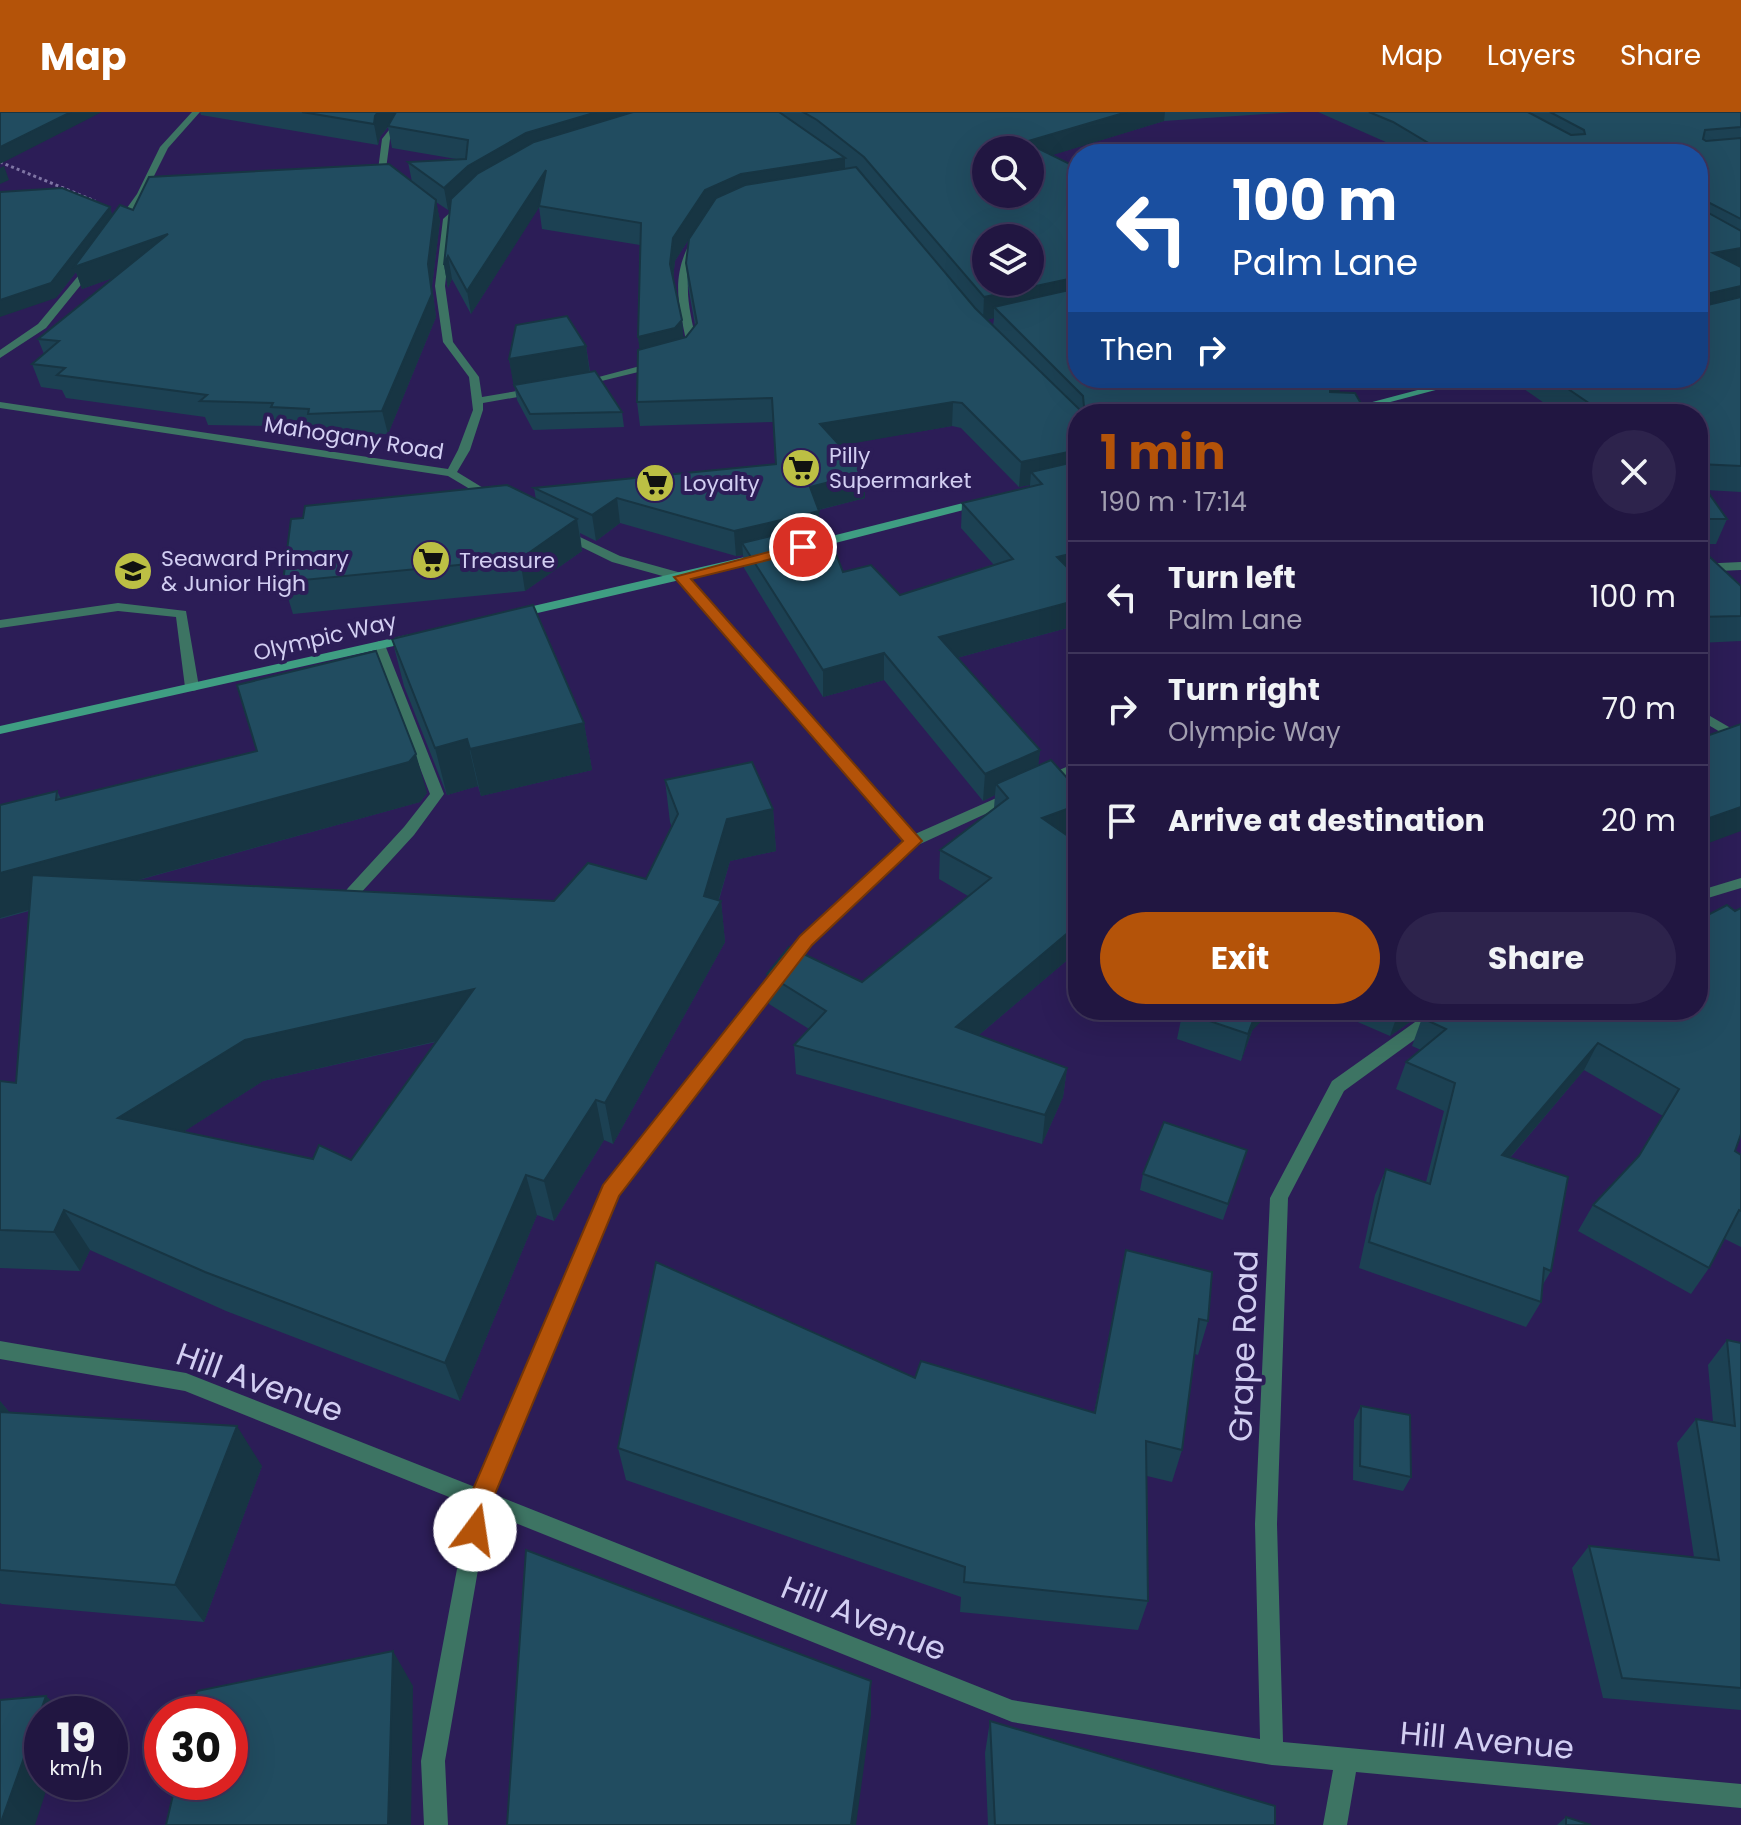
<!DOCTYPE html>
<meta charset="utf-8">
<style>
body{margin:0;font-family:Poppins,sans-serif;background:#2d234c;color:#f1f3f6;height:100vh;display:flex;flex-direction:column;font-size:30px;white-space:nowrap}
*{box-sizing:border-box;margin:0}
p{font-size:26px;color:#a29fb1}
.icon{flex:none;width:44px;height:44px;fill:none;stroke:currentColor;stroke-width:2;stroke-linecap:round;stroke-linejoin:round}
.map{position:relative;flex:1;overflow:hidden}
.details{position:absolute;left:1068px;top:292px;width:640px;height:616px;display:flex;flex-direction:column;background:#211641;border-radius:32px;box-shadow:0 8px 32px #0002,0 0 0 2px #3e355a}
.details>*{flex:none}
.guide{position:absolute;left:1068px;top:32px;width:640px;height:244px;border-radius:32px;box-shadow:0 8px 32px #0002,0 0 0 2px #3e355a;background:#1a4fa0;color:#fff;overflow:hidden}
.buttons{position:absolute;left:972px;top:24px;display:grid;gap:16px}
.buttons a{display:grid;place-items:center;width:72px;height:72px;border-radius:50%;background:#211641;box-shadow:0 8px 32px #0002,0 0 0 2px #3e355a;font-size:40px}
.speed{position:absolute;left:24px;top:1584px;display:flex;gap:16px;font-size:40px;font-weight:700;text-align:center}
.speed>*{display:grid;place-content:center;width:104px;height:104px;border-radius:50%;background:#211641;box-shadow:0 8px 32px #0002,0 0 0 2px #3e355a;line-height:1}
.speed small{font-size:20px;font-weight:400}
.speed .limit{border:12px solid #d22;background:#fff;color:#111}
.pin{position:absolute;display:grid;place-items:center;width:68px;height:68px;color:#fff;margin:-34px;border:4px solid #fff;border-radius:50%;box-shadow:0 2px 8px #0007}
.me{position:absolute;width:88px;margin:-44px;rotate:14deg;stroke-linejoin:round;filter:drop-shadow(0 0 6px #0008)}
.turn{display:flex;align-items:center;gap:28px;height:168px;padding:0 32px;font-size:36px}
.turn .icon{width:104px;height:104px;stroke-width:2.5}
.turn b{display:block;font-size:56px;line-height:68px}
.then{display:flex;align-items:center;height:76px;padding:0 32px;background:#0003;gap:16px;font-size:30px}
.round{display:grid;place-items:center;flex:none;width:84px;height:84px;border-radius:42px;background:#2d234c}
.overview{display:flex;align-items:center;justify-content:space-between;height:136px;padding:0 32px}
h1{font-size:48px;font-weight:700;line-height:60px;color:#b45309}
.button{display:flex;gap:16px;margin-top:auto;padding:16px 32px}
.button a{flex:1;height:92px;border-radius:48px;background:#b45309;color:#fff;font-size:32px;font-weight:700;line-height:92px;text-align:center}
.button a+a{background:#2d234c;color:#f1f3f6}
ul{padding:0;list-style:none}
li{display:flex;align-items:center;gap:24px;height:112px;padding:0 32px;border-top:2px solid #3e355a}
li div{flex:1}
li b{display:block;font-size:30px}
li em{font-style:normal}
header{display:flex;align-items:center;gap:48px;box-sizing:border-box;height:112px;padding:0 40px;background:#b45309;color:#fff}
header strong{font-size:38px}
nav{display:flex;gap:44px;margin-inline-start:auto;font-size:28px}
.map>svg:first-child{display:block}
</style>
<header>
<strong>Map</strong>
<nav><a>Map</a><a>Layers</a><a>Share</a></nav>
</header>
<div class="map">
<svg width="1741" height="1713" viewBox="0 0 1741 1713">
<rect width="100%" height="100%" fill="#2c1d57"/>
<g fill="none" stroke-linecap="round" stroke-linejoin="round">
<polyline stroke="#7f75a4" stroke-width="3" stroke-dasharray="3 3" stroke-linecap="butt" points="0,50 95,89"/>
<polygon fill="#3d7463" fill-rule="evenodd" points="118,491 186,499 199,575 197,578 192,579 185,575 176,505 118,499 0,516 0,508"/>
<g fill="#3d7463" fill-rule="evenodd">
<polygon points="192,0 200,0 168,36 145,82 122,116 116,116 114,114 137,82 160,35"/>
<polygon points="403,0 411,0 390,27 386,57 397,66 393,69 378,58 382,27"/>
<polygon points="463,89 467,92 452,108 445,174 453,230 479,265 482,285 535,276 540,279 535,282 483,291 483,298 470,338 457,360 498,385 498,389 490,389 448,364 0,296 0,290 448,357 458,338 473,298 469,265 443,230 435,174 443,107"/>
<path d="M697,122L702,125C680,166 688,190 697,233L687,242L682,239L687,233C678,189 670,164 694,123Z"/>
<polygon points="89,151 97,153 46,216 0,246 0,238 38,212"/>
<polygon points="659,249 664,252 663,254 581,274 576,271"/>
<polygon points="561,416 620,444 685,462 915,722 1010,680 1020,680 1022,683 1020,686 918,733 812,832 617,1083 493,1382 1012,1588 1260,1627 1255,1412 1270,1086 1332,969 1432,898 1452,898 1450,902 1344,979 1288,1086 1277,1412 1283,1630 1741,1672 1741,1696 1356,1660 1347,1713 1323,1713 1333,1658 1272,1653 1012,1610 488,1400 445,1649 448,1713 424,1713 421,1649 469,1393 185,1279 0,1247 0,1229 186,1261 475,1375 604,1074 800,824 904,729 677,468 612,450 557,423 555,420"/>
<polygon points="1741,450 1741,458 1698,460 1698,452"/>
<polygon points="379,529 385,533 444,682 414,723 358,784 348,784 345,780 348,776 404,715 430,682 373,533"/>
<polygon points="1698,597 1741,622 1741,632 1698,607"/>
<polygon points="1078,650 1078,660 1043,675 1036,670 1038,667"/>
<polygon points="1741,766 1741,776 1698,789 1698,779"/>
</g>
<g fill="#3f9d82" fill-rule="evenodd">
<polygon points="1463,266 1481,266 1345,302 1327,302"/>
<polygon points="979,387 983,389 983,393 812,437 806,433 808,430"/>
<polygon points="762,441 768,445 766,448 516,506 510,502 516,498"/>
<polygon points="411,522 416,523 416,529 0,622 0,614"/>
</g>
</g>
<g fill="#1c4153" fill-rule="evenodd">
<path d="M200,0H1295L1164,9L1052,43L1078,266H1336V269L1341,272L1339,280L1078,302V513L957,546L1040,638L1038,653L1078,678V721L1069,725L1078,731V848L1072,844L979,923L1067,956L1063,985L1042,1032L796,962L794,933L809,917L769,892L767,862L862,870L968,784L939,767L940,738L994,696L995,683L983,689L884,568L823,585L744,456L743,443L736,444L620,411L596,429L580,421L582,439L525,479L293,502L283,470L536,388L534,376L775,352L773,310L640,314L637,290L640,237L638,225L640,133L542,117L539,95L471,202L452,167L448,176L444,153L450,96L448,98L436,90L440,109L432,174L436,205L388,322L314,325L313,320L277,318L276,314L208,313L205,305L66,286L62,278L41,275L32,252L44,242L38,227L115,165L82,177L76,160L56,186L110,95L112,103L133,98L412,70L408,50L462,48L392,36L388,15L380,25L378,33L201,3ZM694,119L686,151L688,174L695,213L686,225L683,226L682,208L673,166L675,149ZM994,206L993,214L987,208ZM952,314L961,316L1019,375L1030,373V375L962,391L961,416L994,453L900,483L843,460L819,412V398L865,386L840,333Z"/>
<polygon points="1318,0 1741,0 1741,380 1706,378 1727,407 1716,432 1698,432 1698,302 1560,302 1508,266 1698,266 1698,42 1406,42 1388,31"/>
<polygon points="586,234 590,259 622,300 624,315 533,318 517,288 509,247"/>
<polygon points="1698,434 1741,474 1741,529 1698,531"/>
<polygon points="392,527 584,611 592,658 481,684 478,674 447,683 404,574"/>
<path d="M665,668L773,697L776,739L730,749L719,788L721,789L725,830L613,1032L604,1028L554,1109L537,1103L460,1289L226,1199L90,1138L80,1159L0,1156V969L16,971L29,799L0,807L57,679L61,687L427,681L420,690L139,768L554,789L646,767L672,715L670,710ZM436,930L351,1048L313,1047L183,1020L263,969Z"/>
<polygon points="1183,898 1252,919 1241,949 1177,927"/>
<polygon points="1330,898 1427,898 1390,924"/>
<polygon points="1698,898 1735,1039 1741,1043 1741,1135 1725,1127 1709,1156 1691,1182 1578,1119 1593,1093 1639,1044 1663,1004 1584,958 1510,1046 1551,1159 1542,1174 1541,1190 1526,1215 1359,1156 1375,1083 1386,1057 1426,1070 1444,999 1396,977 1406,950 1421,938 1412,934 1422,906"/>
<polygon points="1247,1038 1223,1108 1140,1078 1143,1062"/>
<polygon points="1126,1138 1208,1209 1198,1243 1195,1242 1182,1338 1172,1370 1147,1364 1148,1489 1138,1518 960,1500 961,1485 626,1368 618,1336 915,1266 1094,1301"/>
<polygon points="1727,1228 1741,1231 1741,1598 1603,1586 1572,1456 1589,1434 1694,1445 1677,1331 1696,1307 1713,1310 1708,1253"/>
<polygon points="0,1289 10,1301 262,1354 204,1510 2,1492 0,1491"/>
<polygon points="1361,1294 1411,1365 1403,1379 1353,1368 1354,1308"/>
<polygon points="990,1609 1275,1713 988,1713 985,1641"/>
<polygon points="1566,1705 1591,1713 1557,1713"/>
</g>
<g fill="#173543">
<polygon points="71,0 102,0 0,52 0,35"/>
<polygon points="378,0 399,0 380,25 378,33 374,12 375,4"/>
<polygon points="597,0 692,0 472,75 448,98 444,76 468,54 526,21"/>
<polygon points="1127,0 1165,0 1164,9 1030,50 1025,30"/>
<polygon points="845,46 845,68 706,100 675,149 672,175 670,152 673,126 705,78 741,62"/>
<polygon points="4,54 9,68 0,72 0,56"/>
<polygon points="546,58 549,80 471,202 467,179"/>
<polygon points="436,88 440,109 432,174 436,205 388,322 382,299 428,152"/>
<polygon points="110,95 114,109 168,122 175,144 82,177 76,160 56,186 0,205 0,188"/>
<polygon points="1741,136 1741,157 1713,141"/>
<polygon points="448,144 452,167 448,176 444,153"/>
<polygon points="1078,165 1078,188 994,195 994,206 983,209 984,185"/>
<polygon points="1741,174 1741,195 1698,205 1706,182"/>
<polygon points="682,208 684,232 641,249 638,225"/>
<polygon points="586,234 590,263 514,273 514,276 509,247"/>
<polygon points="1320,266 1336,266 1335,274 1341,272 1336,297"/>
<polygon points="953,290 952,314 821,337 820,312"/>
<polygon points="1078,338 1078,362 1031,360 1030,373 1019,375 1021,350"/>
<polygon points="865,361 865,386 810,400 810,375"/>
<polygon points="617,386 620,411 596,429 592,403"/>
<polygon points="819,399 820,424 742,431 743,443 736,444 734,419"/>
<polygon points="577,407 582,439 525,479 520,447"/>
<polygon points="1078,440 1078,465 1054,471 1057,445"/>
<polygon points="1078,488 1078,513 938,551 939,525"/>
<polygon points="884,541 884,568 823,585 823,558"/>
<polygon points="584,611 592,658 481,684 470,637"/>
<polygon points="467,627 478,674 447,683 435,636"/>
<polygon points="1040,638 1037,665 996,672 995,683 983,689 985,662"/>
<polygon points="416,642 427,681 420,690 0,806 0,761"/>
<polygon points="1078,693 1078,721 1039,735 1042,706"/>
<polygon points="1741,695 1741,719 1698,735 1698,710"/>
<polygon points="773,697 776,739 730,749 716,796 721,789 725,830 613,1032 605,991 704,784 727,707"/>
<polygon points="1076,814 1072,844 954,944 956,915"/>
<polygon points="474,877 485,918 263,969 141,1047 118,1006 245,928"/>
<polygon points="1257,898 1272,898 1252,919 1241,949 1248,922"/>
<polygon points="1399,898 1427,898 1390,924"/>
<polygon points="1598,931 1584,958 1489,1070 1502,1043"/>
<polygon points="1067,956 1063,985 1042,1032 1045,1003"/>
<polygon points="596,988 604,1028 554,1109 544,1069"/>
<polygon points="526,1063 537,1103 460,1289 445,1251"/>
<polygon points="64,1098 90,1138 80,1159 54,1120"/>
<polygon points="0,1289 28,1323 0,1316"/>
<polygon points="237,1314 262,1354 204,1510 175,1473"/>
<polygon points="393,1539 413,1574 411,1713 388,1713"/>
<polygon points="871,1569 871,1603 856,1713 851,1713"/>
<polygon points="46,1584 66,1602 42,1602 42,1670 49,1670 35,1713 0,1713"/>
</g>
<g fill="#214c60" stroke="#173543" stroke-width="2" fill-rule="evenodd">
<polygon points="0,0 71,0 0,35"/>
<polygon points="302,0 378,0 375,4 374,12"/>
<polygon points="396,0 597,0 526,21 468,54 444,76 408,50 466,47 468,28 388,14"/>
<polygon points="633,0 779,0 845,46 741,62 705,78 673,126 670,152 682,208 675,216 638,225 641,111 539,94 546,58 467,179 448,144 444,153 451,87 477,62 534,30"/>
<path d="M803,0H1127L1025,30L1078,56V165L984,185L864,45L817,8ZM986,38H1030V82H986ZM986,126H1030V170H986Z"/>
<polygon points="1369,0 1528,0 1571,23 1585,22 1584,18 1550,0 1741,0 1741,15 1705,18 1703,27 1706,29 1741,26 1741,107 1704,88 1705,99 1741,119 1741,136 1713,141 1741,155 1741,174 1706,182 1704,190 1708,193 1741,185 1741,354 1698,352 1698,302 1605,302 1552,266 1698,266 1698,42 1447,42 1393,10"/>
<polygon points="389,52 436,88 428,152 432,182 382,299 308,302 309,297 271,295 273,291 200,289 207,283 57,263 65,256 32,252 59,229 38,227 168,122 74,155 120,93 133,98 149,65"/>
<polygon points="856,55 975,196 1080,298 1084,295 1083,284 994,195 1078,176 1078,266 1332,266 1341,272 1330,276 1330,280 1355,281 1367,302 1078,302 1078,338 1021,350 962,291 953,290 820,312 865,361 810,375 819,399 734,419 617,386 592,403 534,376 776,352 772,286 637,290 638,238 686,225 697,211 686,151 689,127 716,86 745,73"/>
<polygon points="62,76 110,95 51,171 0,188 0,80"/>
<polygon points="567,204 586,234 509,247 516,213"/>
<polygon points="595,259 622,300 530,302 514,273"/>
<polygon points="1078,349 1078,440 1057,445 1078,466 1078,488 939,525 1040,638 985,662 884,541 823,558 742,431 824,411 843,460 871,453 900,483 1013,447 962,391 1042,372 1031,360"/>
<polygon points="1698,366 1727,407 1698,407"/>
<polygon points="507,373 577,407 520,447 283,470 291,407 303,406 305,394"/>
<polygon points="1698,434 1741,474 1741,504 1698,505 1698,449 1705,445 1698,445"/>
<polygon points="533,493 584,611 470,637 467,627 435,636 392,527"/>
<polygon points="376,539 416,642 409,650 0,761 0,693 57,679 56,688 257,639 237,573"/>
<polygon points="1741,612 1741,695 1698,710 1698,627"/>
<polygon points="1051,648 1078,678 1078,693 1042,706 1078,731 1078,815 1076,814 956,915 1067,956 1045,1003 794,933 826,899 767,862 789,835 862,870 991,766 940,738 1008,686 996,672"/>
<path d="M752,650L773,697L727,707L704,784L721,789L605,991L596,988L544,1069L526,1063L445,1251L205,1160L64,1098L54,1120L0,1118V969L16,971L32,763L554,789L588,751L646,767L678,702L665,668ZM474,877L351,1048L319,1033L313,1047L118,1006L245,928Z"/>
<polygon points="1727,793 1735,799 1741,796 1741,1022 1735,1039 1741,1043 1741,1099 1739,1098 1709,1156 1593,1093 1639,1044 1679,977 1598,931 1502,1043 1568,1065 1551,1159 1544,1156 1541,1190 1369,1130 1386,1057 1430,1072 1455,971 1406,950 1446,917 1422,906 1433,898 1698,898 1698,808"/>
<polygon points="1183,898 1257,898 1248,922 1183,900"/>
<polygon points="1164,1010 1247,1038 1228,1092 1143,1062"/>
<polygon points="1126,1138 1212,1160 1208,1209 1199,1207 1182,1338 1146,1329 1148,1489 964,1470 965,1455 618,1336 656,1150 915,1266 921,1249 1095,1301"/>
<polygon points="1727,1228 1741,1231 1741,1576 1622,1566 1589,1434 1719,1448 1696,1307 1735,1314"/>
<polygon points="1361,1294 1410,1303 1411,1365 1360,1354"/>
<polygon points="0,1300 237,1314 175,1473 0,1458"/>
<polygon points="526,1438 871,1569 851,1713 507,1713"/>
<polygon points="393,1539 388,1713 166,1713 176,1670 230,1670 230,1602 191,1602 197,1579"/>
<polygon points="46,1584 0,1713 0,1588"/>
<polygon points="990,1609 1275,1694 1275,1713 995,1713"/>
<polygon points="1566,1705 1591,1713 1566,1713"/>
</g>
<polygon fill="#b45309" stroke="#753606" stroke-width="2" points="803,431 808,432 808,438 691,467 922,729 812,833 619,1084 492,1389 483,1426 475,1429 466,1426 463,1418 468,1389 603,1073 800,824 903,729 674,465"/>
<defs>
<g id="supermarket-disc" transform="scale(2)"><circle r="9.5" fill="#bcbf44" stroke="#2c1d57"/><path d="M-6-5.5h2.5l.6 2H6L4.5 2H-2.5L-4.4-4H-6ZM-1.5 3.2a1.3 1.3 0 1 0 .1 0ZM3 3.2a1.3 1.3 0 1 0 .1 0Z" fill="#111"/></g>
<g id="school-disc" transform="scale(2)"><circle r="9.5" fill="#bcbf44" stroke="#2c1d57"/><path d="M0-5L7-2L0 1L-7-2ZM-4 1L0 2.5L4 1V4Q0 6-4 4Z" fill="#111"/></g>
</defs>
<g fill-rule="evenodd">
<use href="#supermarket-disc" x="801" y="356"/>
<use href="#supermarket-disc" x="655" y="371"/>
<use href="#supermarket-disc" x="431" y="448"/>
<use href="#school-disc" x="133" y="459"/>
</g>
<g text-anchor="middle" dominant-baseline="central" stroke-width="8" stroke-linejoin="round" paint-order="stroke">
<g font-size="22" fill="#d2cef2" stroke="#2c1d57">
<text transform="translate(354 326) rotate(9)">Mahogany Road</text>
<text transform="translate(325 525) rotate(-13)">Olympic Way</text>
</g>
<g font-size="22" fill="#d2cef2" stroke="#2c1d57" text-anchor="start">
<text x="829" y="343">Pilly<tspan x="829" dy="25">Supermarket</tspan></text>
<text x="683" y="371">Loyalty</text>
<text x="161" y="446">Seaward Primary<tspan x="161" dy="25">&amp; Junior High</tspan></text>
<text x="459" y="448">Treasure</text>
</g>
<g font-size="32" fill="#d2cef2" stroke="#2c1d57">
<text transform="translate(1243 1234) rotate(-88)">Grape Road</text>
<text transform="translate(260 1270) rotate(20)">Hill Avenue</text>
<text transform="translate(864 1506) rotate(22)">Hill Avenue</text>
<text transform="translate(1487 1628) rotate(5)">Hill Avenue</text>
</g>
</g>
</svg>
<div class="buttons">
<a><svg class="icon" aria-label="search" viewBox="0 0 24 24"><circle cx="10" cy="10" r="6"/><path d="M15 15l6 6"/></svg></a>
<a><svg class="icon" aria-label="layers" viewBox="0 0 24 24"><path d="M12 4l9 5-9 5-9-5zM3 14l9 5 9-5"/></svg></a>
</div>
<div class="speed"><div>19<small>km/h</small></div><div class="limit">30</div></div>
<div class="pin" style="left:803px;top:435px;background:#d93025"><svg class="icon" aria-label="arrive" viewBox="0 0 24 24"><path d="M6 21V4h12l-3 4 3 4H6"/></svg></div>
<svg class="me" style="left:475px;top:1418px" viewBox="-20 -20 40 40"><circle r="19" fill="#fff"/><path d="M0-13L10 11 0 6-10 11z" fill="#b45309"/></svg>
<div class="guide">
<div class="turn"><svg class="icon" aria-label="left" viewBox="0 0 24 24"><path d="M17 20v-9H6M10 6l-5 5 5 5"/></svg><div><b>100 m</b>Palm Lane</div></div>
<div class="then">Then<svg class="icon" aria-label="right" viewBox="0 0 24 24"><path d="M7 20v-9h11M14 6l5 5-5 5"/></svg></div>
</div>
<section class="details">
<div class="overview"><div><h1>1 min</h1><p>190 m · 17:14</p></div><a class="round"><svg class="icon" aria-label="close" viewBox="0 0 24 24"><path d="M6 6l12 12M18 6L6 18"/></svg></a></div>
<ul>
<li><svg class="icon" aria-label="left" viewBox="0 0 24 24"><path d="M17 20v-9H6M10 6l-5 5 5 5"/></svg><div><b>Turn left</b><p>Palm Lane</p></div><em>100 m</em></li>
<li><svg class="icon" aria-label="right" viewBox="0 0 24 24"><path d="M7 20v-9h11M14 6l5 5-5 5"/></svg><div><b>Turn right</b><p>Olympic Way</p></div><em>70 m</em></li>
<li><svg class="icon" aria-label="arrive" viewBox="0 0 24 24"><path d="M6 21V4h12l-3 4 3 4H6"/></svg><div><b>Arrive at destination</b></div><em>20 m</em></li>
</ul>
<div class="button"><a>Exit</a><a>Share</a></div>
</section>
</div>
